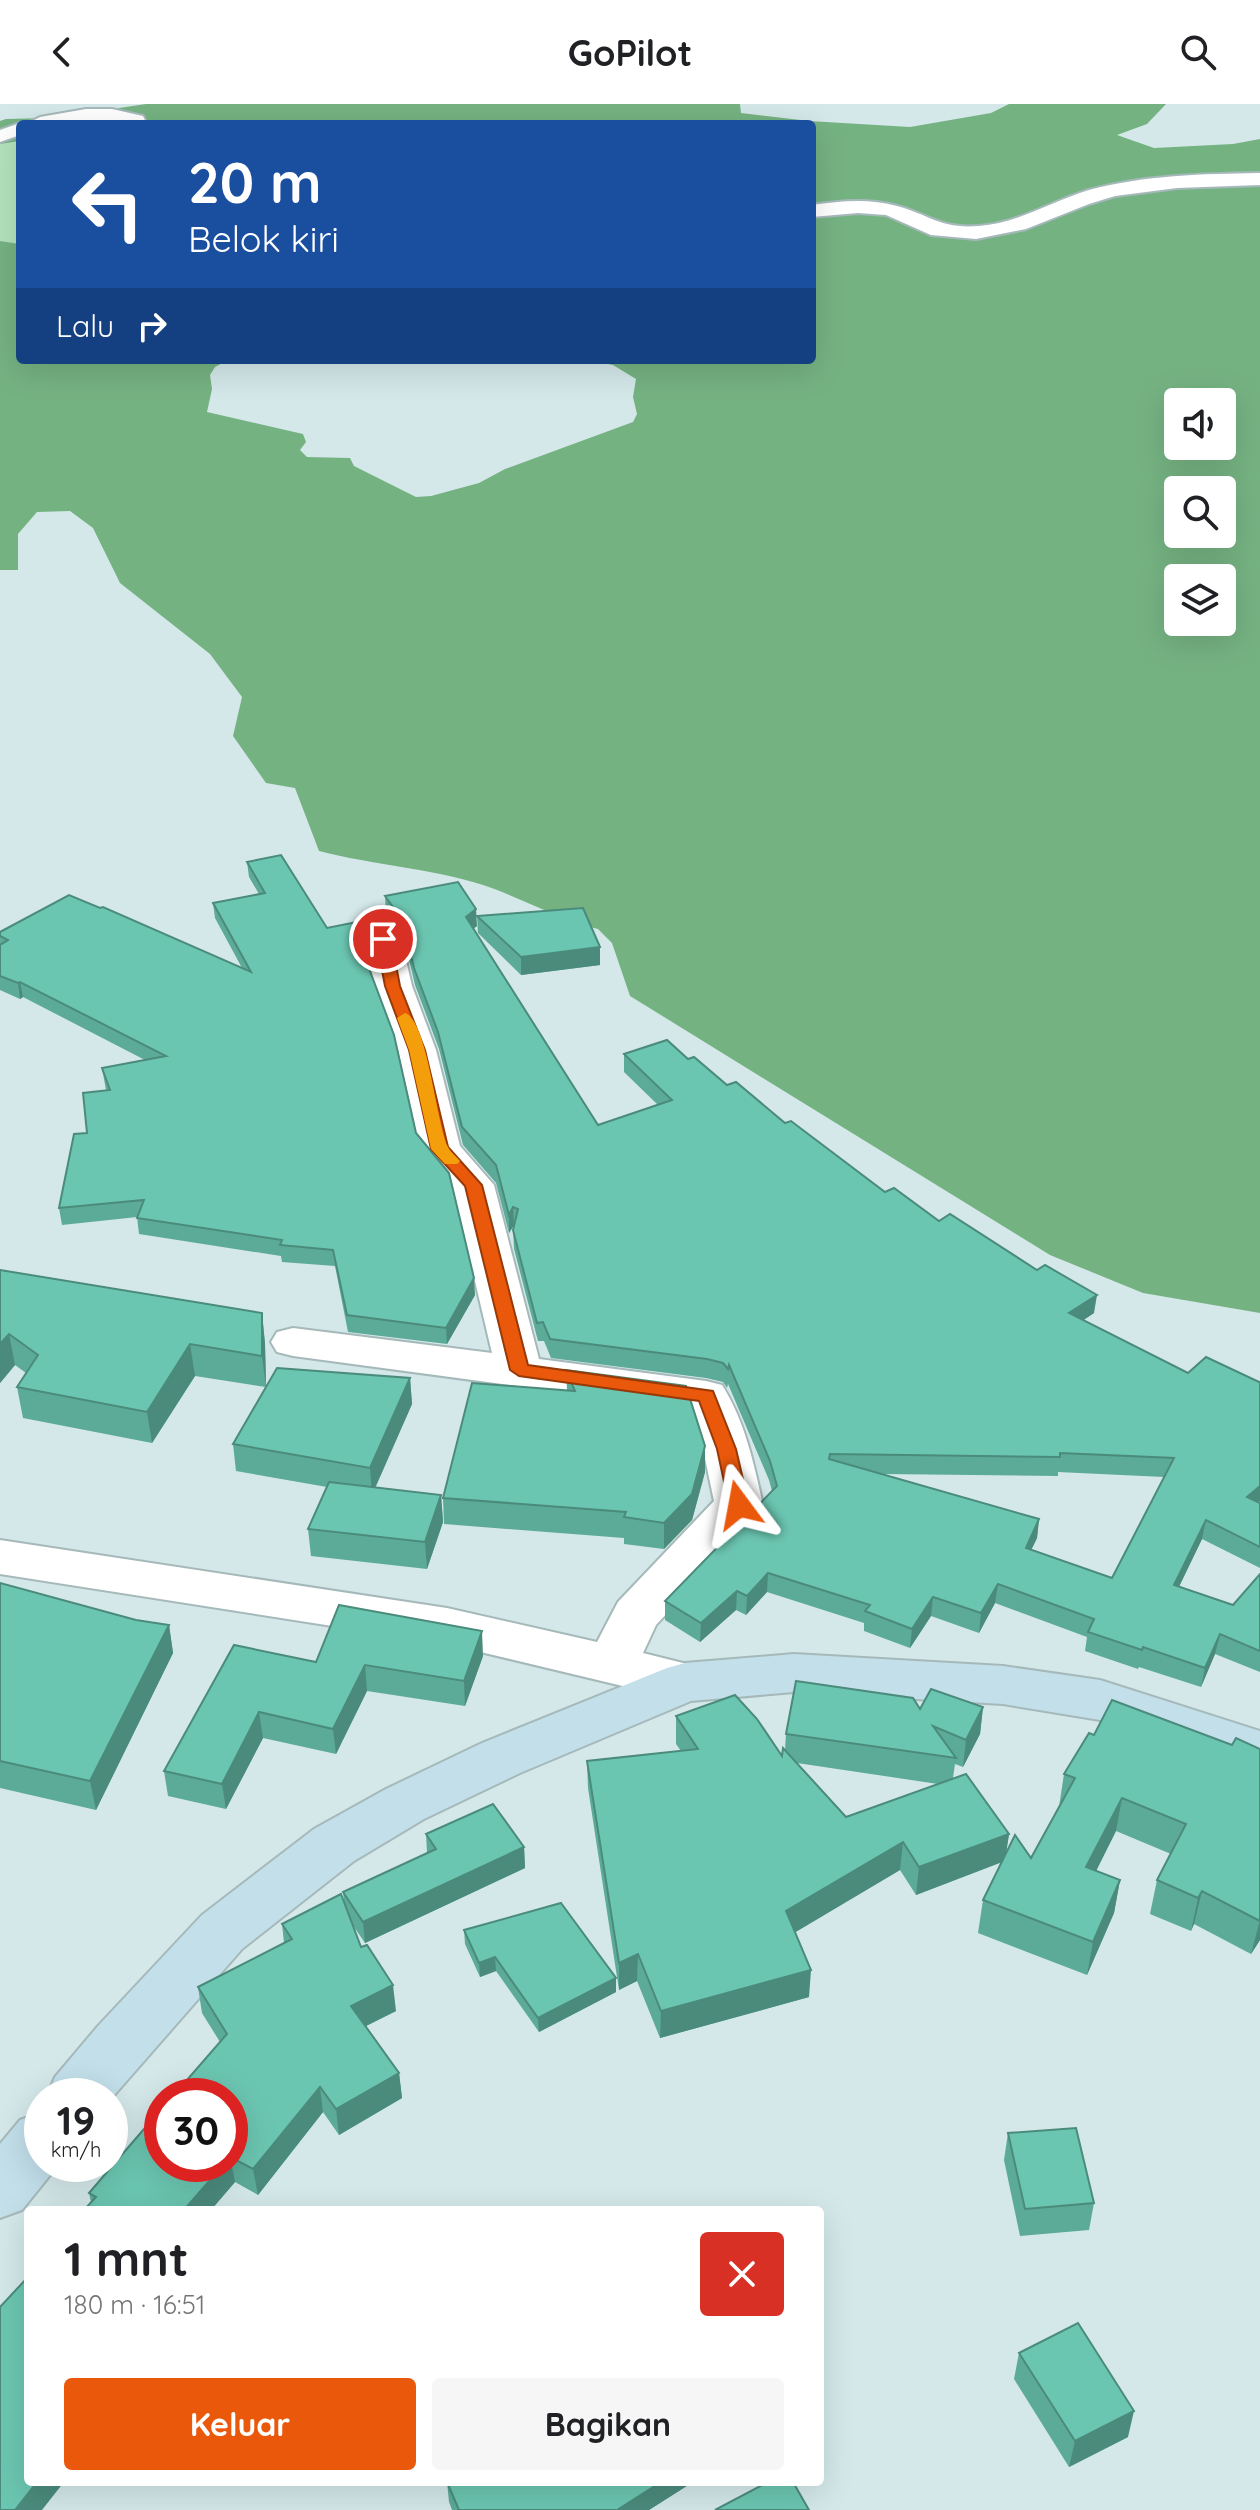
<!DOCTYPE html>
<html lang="id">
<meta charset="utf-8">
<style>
body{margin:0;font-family:Quicksand,sans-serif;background:#f6f6f6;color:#202124;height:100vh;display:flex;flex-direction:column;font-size:30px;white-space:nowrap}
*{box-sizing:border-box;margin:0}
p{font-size:26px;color:#757577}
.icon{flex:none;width:44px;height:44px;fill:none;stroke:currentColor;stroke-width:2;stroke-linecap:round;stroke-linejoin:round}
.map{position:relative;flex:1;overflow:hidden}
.details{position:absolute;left:24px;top:2102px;width:800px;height:280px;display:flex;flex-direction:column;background:#fff;border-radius:8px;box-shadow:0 8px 32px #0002}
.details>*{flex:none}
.hud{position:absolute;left:16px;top:16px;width:800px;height:244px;border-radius:8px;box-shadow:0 8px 32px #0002;background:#1a4fa0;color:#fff;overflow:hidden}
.controls{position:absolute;left:1164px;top:284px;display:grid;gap:16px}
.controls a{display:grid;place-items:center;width:72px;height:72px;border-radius:8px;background:#fff;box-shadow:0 8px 32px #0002;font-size:40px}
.speed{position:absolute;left:24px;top:1974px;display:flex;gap:16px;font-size:40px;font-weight:700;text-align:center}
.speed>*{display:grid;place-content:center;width:104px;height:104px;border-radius:50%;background:#fff;box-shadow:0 8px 32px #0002;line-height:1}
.speed small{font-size:20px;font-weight:400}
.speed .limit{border:12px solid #d22;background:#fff;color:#111}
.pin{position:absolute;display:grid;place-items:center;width:68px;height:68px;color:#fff;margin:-34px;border:4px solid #fff;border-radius:50%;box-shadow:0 2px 8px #0007}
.me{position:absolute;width:88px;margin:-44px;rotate:347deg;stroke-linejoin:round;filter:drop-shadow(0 0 6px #0008)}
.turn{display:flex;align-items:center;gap:28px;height:168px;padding:0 40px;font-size:36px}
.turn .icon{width:104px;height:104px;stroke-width:2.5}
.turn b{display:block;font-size:56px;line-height:68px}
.then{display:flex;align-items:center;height:76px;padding:0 40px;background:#0003;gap:16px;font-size:30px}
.round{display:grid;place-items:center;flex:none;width:84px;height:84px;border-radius:8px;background:#f6f6f6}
.headline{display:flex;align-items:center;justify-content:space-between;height:136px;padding:0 40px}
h1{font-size:48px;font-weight:700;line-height:60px}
.cta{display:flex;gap:16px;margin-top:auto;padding:16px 40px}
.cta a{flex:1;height:92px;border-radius:8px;background:#ea580c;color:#fff;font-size:32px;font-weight:700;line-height:92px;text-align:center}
.cta a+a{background:#f6f6f6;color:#202124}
header{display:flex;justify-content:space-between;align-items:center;height:104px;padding:0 40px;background:#fff;font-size:36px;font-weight:700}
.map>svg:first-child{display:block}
</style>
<header><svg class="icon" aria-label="back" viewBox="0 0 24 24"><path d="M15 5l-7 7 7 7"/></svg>GoPilot<svg class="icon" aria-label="search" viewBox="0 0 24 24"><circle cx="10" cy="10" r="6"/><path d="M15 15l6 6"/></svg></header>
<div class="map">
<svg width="1260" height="2406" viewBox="0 0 1260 2406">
<rect width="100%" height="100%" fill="#d4e8e9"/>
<polygon fill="#b3e3bc" points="20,37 20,140 0,137 0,40"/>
<path fill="#75b282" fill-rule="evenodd" d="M146,0H740L741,9L809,17L910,23L991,9L1009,0H1166L1147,20L1117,31L1154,44L1233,40L1260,35V1209L1143,1189L1050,1151L630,892L612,839L598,825C558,815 522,794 483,781C430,764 373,761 319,747L295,684L266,679L233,632L242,593L210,550L120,479L93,424L70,407L37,408L18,430V466H0V137L20,140V256H228L215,263L210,271L212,285L207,308L303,330L306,338L300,346L307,353L350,354L354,362L416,393L431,392L479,379L505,365L633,318L637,310L633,293L636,275L613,261L588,256H812V20H20V37L0,40V17L6,15L52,14ZM1178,298H1222V342H1178ZM1178,386H1222V430H1178ZM1178,474H1222V518H1178Z"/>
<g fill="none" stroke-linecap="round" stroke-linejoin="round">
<g stroke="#a6b9ba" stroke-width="4">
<g id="street">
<polygon points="86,5 112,5 143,12 145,16 144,20 99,16 26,20 40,13"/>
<polygon points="20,19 22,20 20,31 0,38 0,26"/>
<path d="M1260,69V81L1177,84L1115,92L1089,100L1026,125L976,135L931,131L886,111L858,109L812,113V101C840,97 869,94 897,102C931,111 939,125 979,122C1019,119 1052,97 1089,86C1145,71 1203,70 1260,69Z"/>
<path d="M383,824L396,827L401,835L412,882L436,946L460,1042L494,1081L539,1255L706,1277L722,1281C745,1317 754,1360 763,1401L756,1413L656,1521L643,1549L703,1564L711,1578L703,1592L685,1597L447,1540L0,1470V1436L447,1504L597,1538L618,1498L714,1397L703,1345L688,1305L293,1252L277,1248L271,1238L277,1228L293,1224L492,1249L453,1084L420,1045L398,946L374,882L365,835L370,827Z"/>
</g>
</g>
<g stroke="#a6b9ba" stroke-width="4">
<g id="secondary">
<polygon points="794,1550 1003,1562 1100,1576 1260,1627 1260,1670 1197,1646 1100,1616 1003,1600 794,1588 691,1597 520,1669 424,1715 354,1757 242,1845 110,1996 110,1992 47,1992 55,1973 98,1922 202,1811 314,1725 386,1685 482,1639 667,1564 685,1559"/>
<polygon points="42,2008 42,2060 59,2060 22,2106 0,2114 0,2040 20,2016"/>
</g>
</g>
<use href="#street" fill="#fff" fill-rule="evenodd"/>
<use href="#secondary" fill="#c2dfea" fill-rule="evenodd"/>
</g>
<g fill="#5caa98" fill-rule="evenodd">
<polygon points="247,758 327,824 370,867 416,1029 475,1191 447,1240 348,1228 335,1162 282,1158 281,1152 139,1130 137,1113 62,1121 59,1104 87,1029 106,986 102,964 145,956 23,893 20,895 0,886 0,828 242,864 215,814 213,799 259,790 249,773"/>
<path d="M385,792L477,822L473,824L598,1021L658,1001L624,968V950L688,955L885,1088L939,1117L1094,1209L1083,1216L1188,1269L1260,1278V1397L1258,1399H1260V1464L1202,1435L1179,1483L1233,1501L1260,1470V1568L1215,1550L1201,1583L1139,1563L1138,1565L1085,1547L1087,1533L995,1499L979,1529L931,1512L910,1544L864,1527V1519L767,1488L746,1511L736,1506L700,1538L665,1516V1497L772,1387L769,1376L728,1280L727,1284L723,1278L706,1274L551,1254L544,1237H538L514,1145L513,1126L514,1121L509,1129L496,1079L463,1041L439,945L415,881L404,834L386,809ZM1058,1368L1164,1373L1112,1474L1031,1446L1037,1434L1039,1415L883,1370L1058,1372Z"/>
<polygon points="477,812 600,843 600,861 521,871 478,829"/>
<polygon points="0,1166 262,1209 265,1240 266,1283 195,1272 152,1339 23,1314 17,1283 26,1269 15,1261 0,1279"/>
<polygon points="566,1266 705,1342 705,1368 692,1416 664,1445 624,1440 624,1434 444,1420 443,1394 567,1286"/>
<polygon points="410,1274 412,1300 375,1384 441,1391 443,1418 427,1465 311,1452 308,1425 327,1383 236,1367 233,1340"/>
<polygon points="0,1479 136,1516 169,1521 173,1549 96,1706 0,1684"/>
<polygon points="483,1552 465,1602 367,1587 336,1650 263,1634 226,1705 168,1692 164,1667 316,1558"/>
<path d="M983,1603L980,1630L963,1663L955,1660L953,1674L1009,1730L1006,1748L1031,1754L1059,1703L1064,1670L1094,1631L1232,1641L1260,1645V1836L1251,1850L1194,1820L1191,1827L1150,1810L1157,1776L1171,1750L1116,1727L1096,1767L1120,1776L1114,1809L1087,1871L978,1829L983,1796L1001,1758L916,1791L900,1766L795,1828L809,1893L660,1934L637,1877L619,1886L588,1684L587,1657L681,1647L676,1640V1612L782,1652L785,1646L786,1630L920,1605ZM797,1659L938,1680L846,1713Z"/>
<polygon points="426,1730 524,1743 525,1764 365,1839 352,1820 361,1843 396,1907 366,1922 399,1969 402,1994 339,2031 323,2008 258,2091 235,2078 211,2106 84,2106 91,2098 89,2089 220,1938 202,1909 198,1883 284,1839 282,1820 344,1797 343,1788 427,1749"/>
<polygon points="464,1826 616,1874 616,1888 539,1928 496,1867 480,1873 465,1840"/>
<polygon points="1008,2029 1094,2099 1089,2126 1020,2132 1004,2056"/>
<polygon points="1019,2249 1128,2333 1069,2363 1014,2275"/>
<polygon points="447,2378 693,2378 649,2406 452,2406 449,2398"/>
</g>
<g fill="#4b8b7c">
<polygon points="476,805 477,822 467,830 466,813"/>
<polygon points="600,843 600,861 521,871 521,853"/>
<polygon points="20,878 23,893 20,895 18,879"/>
<polygon points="513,1103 514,1121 509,1129 509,1111"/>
<polygon points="474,1174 475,1191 447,1240 446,1224"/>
<polygon points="1097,1191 1094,1209 1066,1228 1069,1209"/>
<polygon points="262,1209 265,1240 266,1283 262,1252"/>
<polygon points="9,1230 15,1261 0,1279 0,1240"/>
<polygon points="190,1240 195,1272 152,1339 147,1308"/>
<polygon points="410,1274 412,1300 372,1391 370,1364"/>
<polygon points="705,1342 705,1368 692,1416 664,1445 664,1419"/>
<polygon points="1260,1382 1260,1397 1243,1412 1247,1393"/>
<polygon points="441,1391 443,1418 427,1465 425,1438"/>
<polygon points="1039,1415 1037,1434 1023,1463 1026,1444"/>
<polygon points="1206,1416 1202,1435 1170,1501 1174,1481"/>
<polygon points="768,1469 767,1488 746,1511 747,1492"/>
<polygon points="998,1480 995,1499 979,1529 981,1509"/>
<polygon points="737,1487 736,1506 700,1538 701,1519"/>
<polygon points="933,1493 931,1512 910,1544 912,1525"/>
<polygon points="169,1521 173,1549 96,1706 90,1677"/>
<polygon points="482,1527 483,1552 465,1602 464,1577"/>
<polygon points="1220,1530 1215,1550 1201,1583 1205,1564"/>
<polygon points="365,1561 367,1587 336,1650 333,1625"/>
<polygon points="983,1603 980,1630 963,1663 966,1636"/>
<polygon points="259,1608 263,1634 226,1705 222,1680"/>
<polygon points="1122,1694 1116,1727 1081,1797 1086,1763"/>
<polygon points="1009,1730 1005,1757 916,1791 919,1763"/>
<polygon points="903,1738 900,1766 784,1835 786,1807"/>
<polygon points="524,1743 525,1764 365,1839 363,1818"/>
<polygon points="1120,1776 1114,1809 1087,1871 1093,1838"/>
<polygon points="1202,1787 1194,1820 1191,1827 1198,1794"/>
<polygon points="1260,1816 1260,1836 1251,1850"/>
<polygon points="638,1850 637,1877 619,1886 619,1859"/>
<polygon points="495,1853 496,1867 480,1873 479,1859"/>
<polygon points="811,1866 809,1893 660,1934 661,1907"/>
<polygon points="616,1874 616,1888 539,1928 538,1914"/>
<polygon points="393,1881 396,1907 354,1928 351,1902"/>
<polygon points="399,1969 402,1994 339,2031 336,2005"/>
<polygon points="320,1983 323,2008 258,2091 253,2065"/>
<polygon points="230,2052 235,2078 211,2106 184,2106 224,2060 230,2060"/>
<polygon points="1134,2307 1128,2333 1069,2363 1075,2337"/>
<polygon points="37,2378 64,2378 42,2406 15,2406"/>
<polygon points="661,2378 693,2378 649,2406 617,2406"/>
</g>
<g fill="#6bc6b1" stroke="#4b8b7c" stroke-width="2" fill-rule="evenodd">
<polygon points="281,751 327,824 362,817 370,867 394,931 416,1029 449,1069 474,1174 446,1224 347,1211 333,1146 280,1141 282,1136 137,1114 144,1096 59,1104 74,1030 87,1029 83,989 110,986 102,964 166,952 20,878 18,879 0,872 0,841 8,836 0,832 0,828 69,791 100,804 103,803 251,868 213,799 265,789 247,758"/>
<path d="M458,778L476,805L466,813L598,1021L672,996L624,950L667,936L688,955L694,953L727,981L736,978L785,1019L791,1017L885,1088L894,1084L939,1117L950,1110L1037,1166L1045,1161L1097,1191L1069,1209L1188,1269L1206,1253L1259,1278H1260V1382L1247,1393L1260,1399V1443L1206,1416L1174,1481L1233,1501L1260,1470V1547L1220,1530L1205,1564L1143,1543L1142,1546L1088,1528L1094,1515L998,1480L981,1509L933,1493L912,1525L865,1507L870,1501L768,1469L747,1492L737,1487L701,1519L665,1497L777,1382L770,1357L729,1261L728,1265L723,1259L707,1255L550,1235L543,1218L537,1219L513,1126L518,1105L513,1103L509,1111L496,1061L462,1023L438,928L414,864L403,817L385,792ZM1060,1349L1174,1354L1112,1474L1026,1444L1039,1415L829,1355L830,1350L1060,1353Z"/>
<polygon points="583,804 600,843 521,853 477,812"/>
<polygon points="0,1166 262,1209 262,1252 190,1240 147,1308 17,1283 38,1251 9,1230 0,1240"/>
<polygon points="277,1264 410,1274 370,1364 233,1340"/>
<polygon points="566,1266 686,1282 705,1342 692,1390 664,1419 624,1413 626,1408 443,1394 472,1279 575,1287"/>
<polygon points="329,1378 441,1391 425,1438 308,1425"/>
<polygon points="0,1479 136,1516 169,1521 90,1677 0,1657"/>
<polygon points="339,1501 482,1527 464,1577 365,1561 333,1625 259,1608 222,1680 164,1667 234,1541 316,1558"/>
<polygon points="796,1577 913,1594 920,1605 931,1585 983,1603 966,1636 933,1622 956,1654 786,1630"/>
<polygon points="735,1591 757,1615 782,1652 783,1644 846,1713 966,1670 1009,1730 919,1763 903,1738 786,1807 811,1866 661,1907 638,1850 619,1859 587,1657 698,1645 676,1612"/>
<polygon points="1112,1596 1232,1641 1236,1634 1260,1645 1260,1817 1202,1787 1198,1794 1157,1776 1186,1720 1122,1694 1086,1763 1120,1776 1093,1838 983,1796 1015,1731 1031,1754 1075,1674 1064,1670 1089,1629 1094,1631"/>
<polygon points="493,1700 524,1743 363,1818 343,1788 436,1745 426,1730"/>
<polygon points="341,1790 361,1843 367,1841 393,1881 351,1902 399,1969 336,2005 320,1983 253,2065 230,2053 230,1992 173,1992 227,1930 198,1883 292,1835 282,1820"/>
<polygon points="561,1799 616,1874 538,1914 495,1853 479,1859 464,1826"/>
<polygon points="162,2004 162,2060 224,2060 184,2106 84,2106 96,2093 89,2089"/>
<polygon points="1076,2024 1094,2099 1025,2105 1008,2029"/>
<polygon points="28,2173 28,2378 37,2378 15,2406 0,2406 0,2203"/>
<polygon points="1078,2219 1134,2307 1075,2337 1019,2249"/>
<polygon points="447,2378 661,2378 617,2406 459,2406"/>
<polygon points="768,2378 793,2378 809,2406 715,2406"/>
</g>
<polygon fill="#ea580c" stroke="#983908" stroke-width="2" points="383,830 391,835 400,882 425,946 448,1043 482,1081 528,1261 713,1287 736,1345 749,1401 746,1406 732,1406 729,1401 717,1345 699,1297 519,1272 510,1266 465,1082 431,1045 409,946 385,882 376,835"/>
<path fill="#f59e0b" d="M405,909C428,917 436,1019 448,1043C450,1048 456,1052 460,1057L457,1060H445L431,1045L409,946L397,914Z"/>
</svg>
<div class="controls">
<a><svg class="icon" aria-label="sound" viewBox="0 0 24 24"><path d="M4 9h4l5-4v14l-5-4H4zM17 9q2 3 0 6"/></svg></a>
<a><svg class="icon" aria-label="search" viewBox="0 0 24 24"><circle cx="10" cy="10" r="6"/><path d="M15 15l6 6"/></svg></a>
<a><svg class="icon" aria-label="layers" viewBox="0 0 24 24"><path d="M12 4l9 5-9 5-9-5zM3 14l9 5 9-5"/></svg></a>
</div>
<div class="speed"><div>19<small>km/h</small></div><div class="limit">30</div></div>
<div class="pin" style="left:383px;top:835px;background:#d93025"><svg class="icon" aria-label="arrive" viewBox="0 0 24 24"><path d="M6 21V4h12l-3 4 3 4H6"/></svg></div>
<svg class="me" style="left:739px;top:1401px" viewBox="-20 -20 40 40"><path d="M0-17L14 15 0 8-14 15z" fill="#ea580c" stroke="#fff" stroke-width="4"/></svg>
<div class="hud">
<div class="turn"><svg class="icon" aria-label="left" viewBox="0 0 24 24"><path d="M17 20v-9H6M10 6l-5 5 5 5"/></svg><div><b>20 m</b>Belok kiri</div></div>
<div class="then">Lalu<svg class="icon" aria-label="right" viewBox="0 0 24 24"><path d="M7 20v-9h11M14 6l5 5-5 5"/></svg></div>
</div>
<section class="details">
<div class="headline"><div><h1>1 mnt</h1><p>180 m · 16:51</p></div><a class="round" style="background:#d93025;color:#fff"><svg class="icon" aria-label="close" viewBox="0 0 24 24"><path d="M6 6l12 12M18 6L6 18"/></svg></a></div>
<div class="cta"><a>Keluar</a><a>Bagikan</a></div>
</section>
</div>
